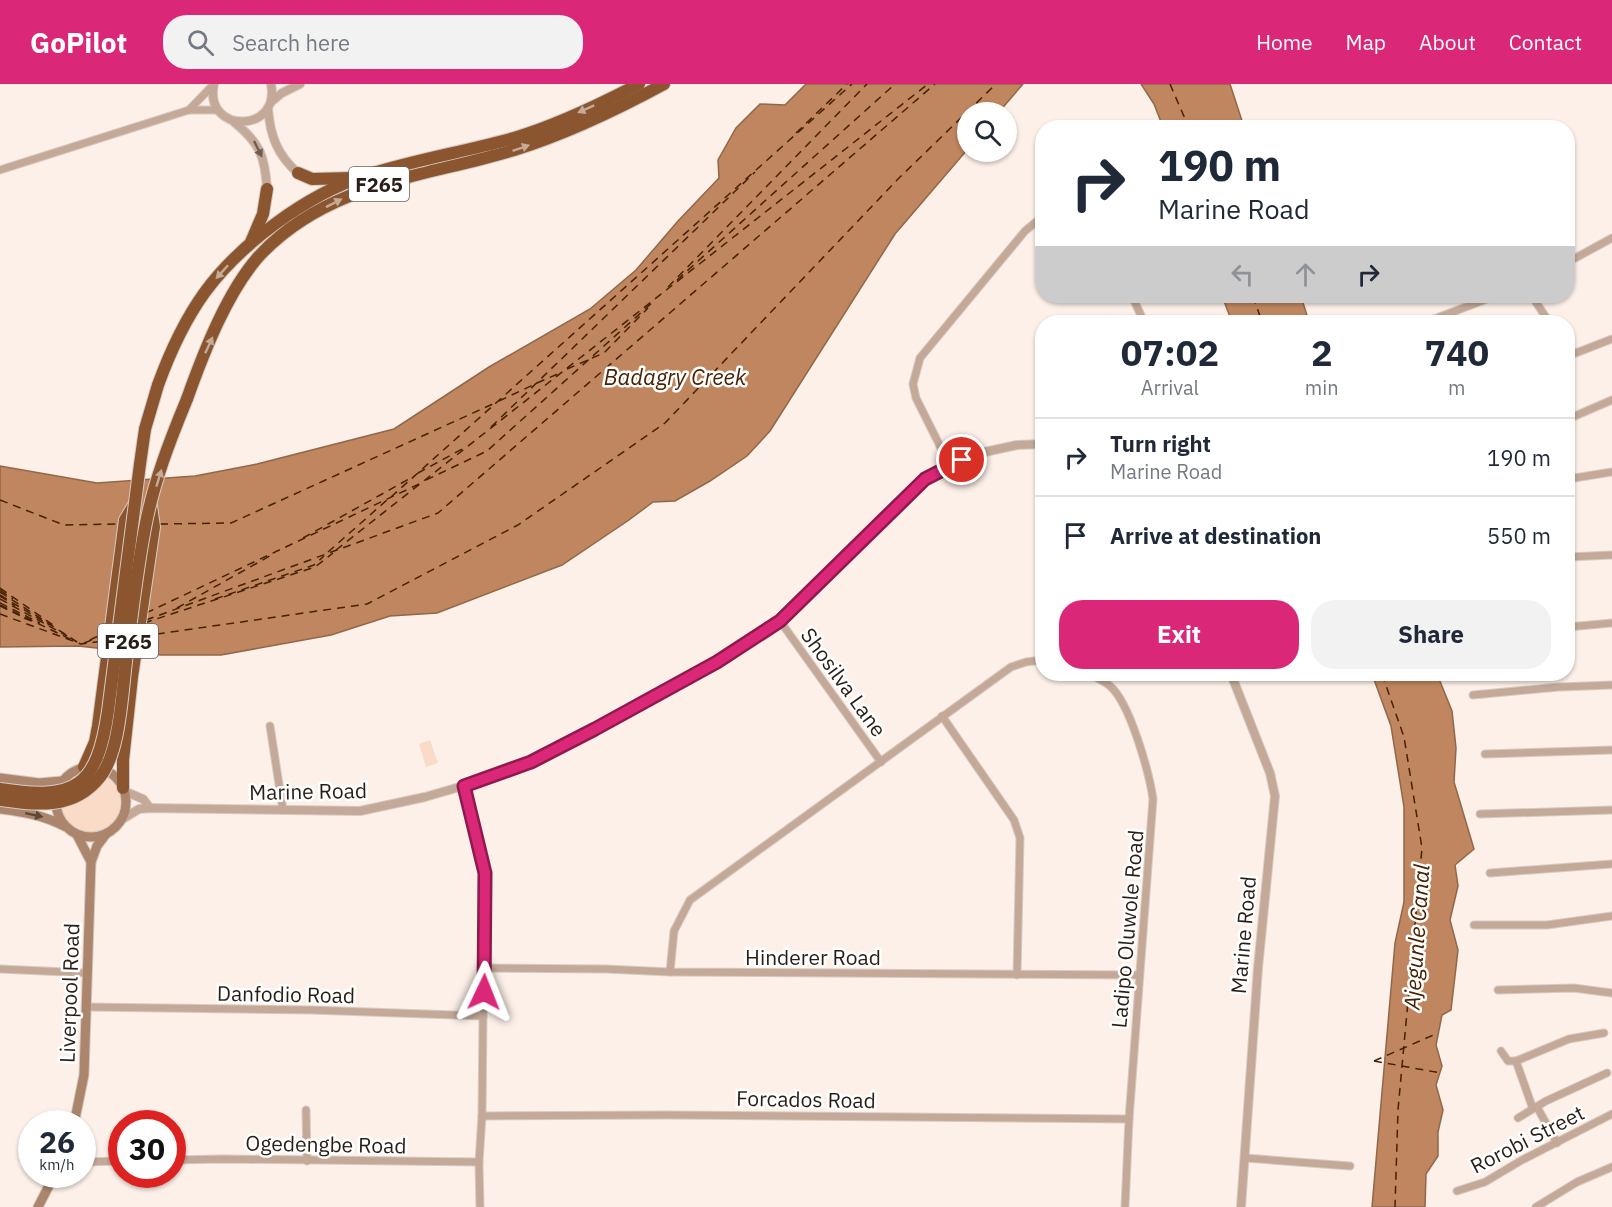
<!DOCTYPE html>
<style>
body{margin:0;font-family:"IBM Plex Sans",sans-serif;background:#f2f2f3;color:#1f2937;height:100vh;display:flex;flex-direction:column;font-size:22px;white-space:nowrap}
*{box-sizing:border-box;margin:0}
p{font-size:20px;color:#747a83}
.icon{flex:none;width:33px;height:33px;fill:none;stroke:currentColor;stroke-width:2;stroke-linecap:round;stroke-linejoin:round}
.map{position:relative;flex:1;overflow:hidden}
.sheet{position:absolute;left:1035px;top:231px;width:540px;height:366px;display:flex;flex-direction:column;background:#fff;border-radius:24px;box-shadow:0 2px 4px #0004}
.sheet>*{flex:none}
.hud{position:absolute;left:1035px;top:36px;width:540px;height:183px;border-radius:24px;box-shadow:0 2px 4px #0004;background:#fff;color:#1f2937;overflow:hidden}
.buttons{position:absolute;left:957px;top:18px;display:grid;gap:12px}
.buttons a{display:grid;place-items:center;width:60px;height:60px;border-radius:50%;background:#fff;box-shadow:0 2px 4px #0004;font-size:30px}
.speed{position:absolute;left:18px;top:1026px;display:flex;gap:12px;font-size:30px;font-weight:700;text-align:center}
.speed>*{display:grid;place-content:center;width:78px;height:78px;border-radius:50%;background:#fff;box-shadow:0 2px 4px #0004;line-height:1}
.speed small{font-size:15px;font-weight:400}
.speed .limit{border:9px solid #d22;background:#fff;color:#111}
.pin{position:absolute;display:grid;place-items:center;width:51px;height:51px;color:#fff;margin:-26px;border:3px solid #fff;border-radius:50%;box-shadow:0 2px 6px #0007}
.me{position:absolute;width:66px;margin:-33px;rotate:2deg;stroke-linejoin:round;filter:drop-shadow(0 0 4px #0008)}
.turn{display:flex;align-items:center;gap:21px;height:126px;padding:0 24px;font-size:27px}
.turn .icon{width:78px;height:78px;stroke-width:2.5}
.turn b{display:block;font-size:42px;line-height:51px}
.lanes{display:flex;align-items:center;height:57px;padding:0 24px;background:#0003;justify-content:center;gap:30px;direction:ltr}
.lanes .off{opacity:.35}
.eta{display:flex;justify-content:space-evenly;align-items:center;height:102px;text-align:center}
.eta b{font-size:36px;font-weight:700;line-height:42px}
.primary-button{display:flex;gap:12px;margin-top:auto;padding:12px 24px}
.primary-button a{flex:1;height:69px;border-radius:24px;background:#db2777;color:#fff;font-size:24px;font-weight:700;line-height:69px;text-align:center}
.primary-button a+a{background:#f2f2f3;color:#1f2937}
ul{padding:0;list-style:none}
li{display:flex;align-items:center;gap:18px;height:78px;padding:0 24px;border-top:2px solid #e0e1e3}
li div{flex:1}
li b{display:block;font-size:22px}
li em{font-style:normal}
header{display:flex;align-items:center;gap:36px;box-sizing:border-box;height:84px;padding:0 30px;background:#db2777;color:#fff}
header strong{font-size:28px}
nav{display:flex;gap:33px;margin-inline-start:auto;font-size:21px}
.search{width:420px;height:54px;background:#f2f2f3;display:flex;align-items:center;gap:15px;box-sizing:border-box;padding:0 21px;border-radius:24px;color:#747a83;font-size:22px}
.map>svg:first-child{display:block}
</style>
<header>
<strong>GoPilot</strong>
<div class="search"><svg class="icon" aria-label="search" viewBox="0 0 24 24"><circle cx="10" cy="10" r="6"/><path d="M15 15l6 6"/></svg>Search here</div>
<nav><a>Home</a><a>Map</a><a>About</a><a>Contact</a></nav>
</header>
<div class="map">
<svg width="1612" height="1123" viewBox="0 0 1612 1123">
<rect width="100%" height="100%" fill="#fcf0e8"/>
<g fill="#fadbc7">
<polygon points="430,656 438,679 426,683 419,660"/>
<circle cx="91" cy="718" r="31"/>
</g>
<g fill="#bf865f" stroke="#926749" stroke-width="1.5">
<polygon points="806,0 1023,0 999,28 968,28 967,66 895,150 770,347 747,372 710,397 675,417 653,418 629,436 562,481 437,529 390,532 331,551 221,571 161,571 78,562 0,563 0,382 97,399 195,392 257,380 394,345 489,283 590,225 636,186 678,137 719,94 718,76 736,44 760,20 785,21"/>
<polygon points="1141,0 1230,0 1244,43 1163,43 1154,20"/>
<polygon points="1222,212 1301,212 1309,238 1232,238"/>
<polygon points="1372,590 1437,590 1452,627 1456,664 1454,698 1474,765 1455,781 1458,802 1450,836 1458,866 1451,926 1442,931 1436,961 1442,982 1436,1001 1443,1026 1438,1048 1438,1072 1426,1090 1425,1123 1372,1123 1395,859 1404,818 1404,723 1391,642"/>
</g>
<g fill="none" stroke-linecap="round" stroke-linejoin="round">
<g stroke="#472102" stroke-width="1.5" stroke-dasharray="8 6" stroke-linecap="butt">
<polyline points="1170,0 1189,44"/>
<polyline points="796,49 847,0"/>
<polyline points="677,196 895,0"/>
<polyline points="668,203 867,0"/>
<polyline points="1253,212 1262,238"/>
<polyline points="592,274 604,269 648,224"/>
<polyline points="567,285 588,276"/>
<polyline points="537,299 560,289"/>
<polyline points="499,317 533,301"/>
<polyline points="491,343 755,88"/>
<polyline points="418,389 464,364"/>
<polyline points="426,396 487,367 654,217"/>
<polyline points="391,413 852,0"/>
<polyline points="0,416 64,441 119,440"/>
<polyline points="160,440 231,439 495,319"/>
<polyline points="303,454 409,395"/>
<polyline points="336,466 928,0"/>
<polyline points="328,468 387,416"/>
<polyline points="0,504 53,541"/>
<polyline points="0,506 13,515"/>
<polyline points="0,508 77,558"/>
<polyline points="0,511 49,541"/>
<polyline points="0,512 15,522"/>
<polyline points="0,515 67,552"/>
<polyline points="215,515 314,481 324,472"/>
<polyline points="0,519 40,539"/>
<polyline points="0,521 72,556"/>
<polyline points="0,522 23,533"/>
<polyline points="177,524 275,469"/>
<polyline points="146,529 419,400"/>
<polyline points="0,530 81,560 103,557"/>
<polyline points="24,534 34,538"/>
<polyline points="146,536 438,429 935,0"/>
<polyline points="144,539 315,483 333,469"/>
<polyline points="143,552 367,520 518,441 665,339 898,95 996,0"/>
<polyline points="90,556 104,549"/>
<polyline points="84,559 105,551"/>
<polyline points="1382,590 1404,653 1422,764 1398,1026 1395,1123"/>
<polyline points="1374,977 1438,949"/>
<polyline points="1374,977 1441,989"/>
</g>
<g stroke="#d6cac2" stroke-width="9">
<g id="minor">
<polyline points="189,26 214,0"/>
<polyline points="0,86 189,26 218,26"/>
<polyline points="1568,178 1612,154"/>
<polyline points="1132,212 1144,238"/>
<polyline points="1532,212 1549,238"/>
<polyline points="1426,238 1495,212"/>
<polyline points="1568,272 1612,255"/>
<polyline points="1568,335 1612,316"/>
<polyline points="950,382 916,314 913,300 920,274 1025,147 1042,133"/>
<polyline points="1568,395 1612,388"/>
<polyline points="1568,473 1612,471"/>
<polyline points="780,537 881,678"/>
<polyline points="1568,543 1612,539"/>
<path d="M1090,590C1097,594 1104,597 1110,602C1130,619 1149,688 1153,715L1129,1035L1125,1123"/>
<polyline points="1473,611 1559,603 1612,601"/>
<polyline points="942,632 1014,736 1020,754 1017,891"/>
<polyline points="270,642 283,726"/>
<polyline points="1485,670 1612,666"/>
<polyline points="463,702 485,789 486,884 483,932 482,1032 479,1078 480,1123"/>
<polyline points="1480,730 1612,726"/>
<polyline points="1490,789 1612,780"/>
<polyline points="1474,841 1547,841 1612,832"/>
<polyline points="486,884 606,885 670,888 1139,891"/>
<polyline points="0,885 87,889"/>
<polyline points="670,888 674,847 690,816 1011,583 1026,578 1042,576"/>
<polyline points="1498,906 1574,904 1612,909"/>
<polyline points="87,923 311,926 483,932"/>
<polyline points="1501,967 1508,977 1516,977 1533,1025"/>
<polyline points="1516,977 1569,955 1604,949"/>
<polyline points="1537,1023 1557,1059"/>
<polyline points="306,1026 307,1077"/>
<polyline points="482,1032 668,1031 1129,1035"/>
<polyline points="1518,1034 1546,1017 1607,989"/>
<polyline points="1245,1074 1350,1082"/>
<polyline points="172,1076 223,1075 479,1078"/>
<polyline points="82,1078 122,1077"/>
<polyline points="1457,1107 1485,1098 1522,1076 1612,1030"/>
<polyline points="1536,1123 1577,1098 1612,1083"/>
</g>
</g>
<g stroke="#d6cac2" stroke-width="10">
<g id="tertiary">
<path d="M214,0C203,50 281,50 271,0"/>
<polyline points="271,18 282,9 300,0"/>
<path d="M268,24C270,51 277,71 298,89"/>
<path d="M234,38C260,59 265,72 267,105"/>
<polyline points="1231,590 1270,689 1275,712 1258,884 1241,1123"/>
<polyline points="124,707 143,715 150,724"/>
<polyline points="121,736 139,725 150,724 360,727 425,713 463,702 531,678 717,578 780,537 925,395 980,369 1017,361 1042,360"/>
</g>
</g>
<g stroke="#d6cac2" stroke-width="11">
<g id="secondary">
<circle cx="91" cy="718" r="35"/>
<polyline points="0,694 39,699 62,697"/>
<path d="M0,725C23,728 43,731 64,742"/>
<polyline points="77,751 91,778"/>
<polyline points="74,1040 84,991 91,778 97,762 106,750"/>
<polyline points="38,1123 55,1090"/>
</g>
</g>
<g stroke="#d6cac2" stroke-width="14">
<g id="motorway">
<polyline points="298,89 312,95 352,94"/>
<polyline points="251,158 263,130 267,105"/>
<path d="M158,301C170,268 184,237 205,208C241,159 307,111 364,92C413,76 464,68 514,54C557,41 599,21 639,0"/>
<path d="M187,315C203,270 228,205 261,170C330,98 425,93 514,66C566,50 616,26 664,0"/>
<polyline points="84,683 95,658 98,642 125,436 134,421"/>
<polyline points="123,704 123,676 132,593 154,443 151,422"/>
</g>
</g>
<use href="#minor" stroke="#c4a998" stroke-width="7"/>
<use href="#tertiary" stroke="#c4a998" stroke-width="8"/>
<use href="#secondary" stroke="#ac866c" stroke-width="9"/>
<use href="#motorway" stroke="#8a552f" stroke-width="12"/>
<g stroke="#d6cac2" stroke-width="14" stroke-linecap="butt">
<g id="motorway-bridge">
<path d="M0,705C76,717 97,703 108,627L140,380L145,345L158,301"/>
<path d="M0,716C37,721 74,726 100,693C121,667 122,604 127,570C132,528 137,486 145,444C153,400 170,356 187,315"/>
</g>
</g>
<use href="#motorway-bridge" stroke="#8a552f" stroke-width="12"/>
</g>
<defs><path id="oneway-solid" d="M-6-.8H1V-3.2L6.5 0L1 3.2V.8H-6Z" transform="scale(1.5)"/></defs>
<g fill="#c4aa97">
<use href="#oneway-solid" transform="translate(586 25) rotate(156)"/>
<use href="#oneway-solid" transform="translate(521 64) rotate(-19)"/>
<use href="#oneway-solid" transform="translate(334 119) rotate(-27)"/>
<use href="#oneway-solid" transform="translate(222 188) rotate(132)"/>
<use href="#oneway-solid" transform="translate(209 261) rotate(-65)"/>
<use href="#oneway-solid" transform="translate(159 394) rotate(-73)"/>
</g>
<use fill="#6f5d51" href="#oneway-solid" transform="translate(258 65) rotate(64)"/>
<use fill="#5d4839" href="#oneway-solid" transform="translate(34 731) rotate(12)"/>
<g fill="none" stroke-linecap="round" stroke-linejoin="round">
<g stroke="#8e194d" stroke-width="15">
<polyline id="route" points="484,908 485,789 464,702 531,678 595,645 717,578 780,537 925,395 962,376"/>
</g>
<use href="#route" stroke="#db2777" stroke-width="10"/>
</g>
<g text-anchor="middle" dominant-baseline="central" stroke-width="5" stroke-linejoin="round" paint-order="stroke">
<g fill="#fff" stroke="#69625d" stroke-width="1.5">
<rect x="349" y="83" width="60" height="34" rx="4.5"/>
<rect x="98" y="540" width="60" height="34" rx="4.5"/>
</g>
<g font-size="20" font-weight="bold" fill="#291e17">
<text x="379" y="100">F265</text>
<text x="128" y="557">F265</text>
</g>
<g font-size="21" fill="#291e17" stroke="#fff">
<text transform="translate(844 598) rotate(54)">Shosilva Lane</text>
<text transform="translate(308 707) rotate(-1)">Marine Road</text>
<text transform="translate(1127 845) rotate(-85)">Ladipo Oluwole Road</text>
<text transform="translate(1243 851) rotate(-85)">Marine Road</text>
<text x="813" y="873">Hinderer Road</text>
<text transform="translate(69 909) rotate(-88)">Liverpool Road</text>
<text transform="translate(286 910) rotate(1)">Danfodio Road</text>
<text transform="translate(806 1015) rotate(1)">Forcados Road</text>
<text transform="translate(1527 1055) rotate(-27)">Rorobi Street</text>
<text transform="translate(326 1060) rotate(1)">Ogedengbe Road</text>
</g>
<g font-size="22" font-style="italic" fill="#472102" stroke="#fff">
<text x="675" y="292">Badagry Creek</text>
<text transform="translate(1416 853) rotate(-86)">Ajegunle Canal</text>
</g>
</g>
</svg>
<div class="buttons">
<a><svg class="icon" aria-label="search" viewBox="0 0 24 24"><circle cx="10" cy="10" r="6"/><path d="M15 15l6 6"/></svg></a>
</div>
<div class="speed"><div>26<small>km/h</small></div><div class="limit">30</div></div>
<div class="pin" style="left:962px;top:376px;background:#d93025"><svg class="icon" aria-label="arrive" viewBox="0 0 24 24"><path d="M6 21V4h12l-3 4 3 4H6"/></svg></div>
<svg class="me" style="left:484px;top:908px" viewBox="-20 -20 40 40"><path d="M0-17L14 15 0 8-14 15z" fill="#db2777" stroke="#fff" stroke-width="4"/></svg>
<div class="hud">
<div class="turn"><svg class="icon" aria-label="right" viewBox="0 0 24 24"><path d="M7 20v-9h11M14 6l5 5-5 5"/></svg><div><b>190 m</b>Marine Road</div></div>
<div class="lanes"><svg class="icon off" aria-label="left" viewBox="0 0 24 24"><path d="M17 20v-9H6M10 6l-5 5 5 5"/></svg><svg class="icon off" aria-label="ahead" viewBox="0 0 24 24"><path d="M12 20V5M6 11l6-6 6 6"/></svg><svg class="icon" aria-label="right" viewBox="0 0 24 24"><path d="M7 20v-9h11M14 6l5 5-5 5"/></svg></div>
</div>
<section class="sheet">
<div class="eta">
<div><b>07:02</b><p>Arrival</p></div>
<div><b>2</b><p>min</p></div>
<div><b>740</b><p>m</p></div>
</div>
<ul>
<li><svg class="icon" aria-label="right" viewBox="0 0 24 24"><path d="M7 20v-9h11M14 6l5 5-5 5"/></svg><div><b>Turn right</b><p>Marine Road</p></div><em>190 m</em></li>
<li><svg class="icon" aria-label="arrive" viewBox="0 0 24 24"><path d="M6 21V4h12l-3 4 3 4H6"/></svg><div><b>Arrive at destination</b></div><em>550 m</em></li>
</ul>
<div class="primary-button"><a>Exit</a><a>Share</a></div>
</section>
</div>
